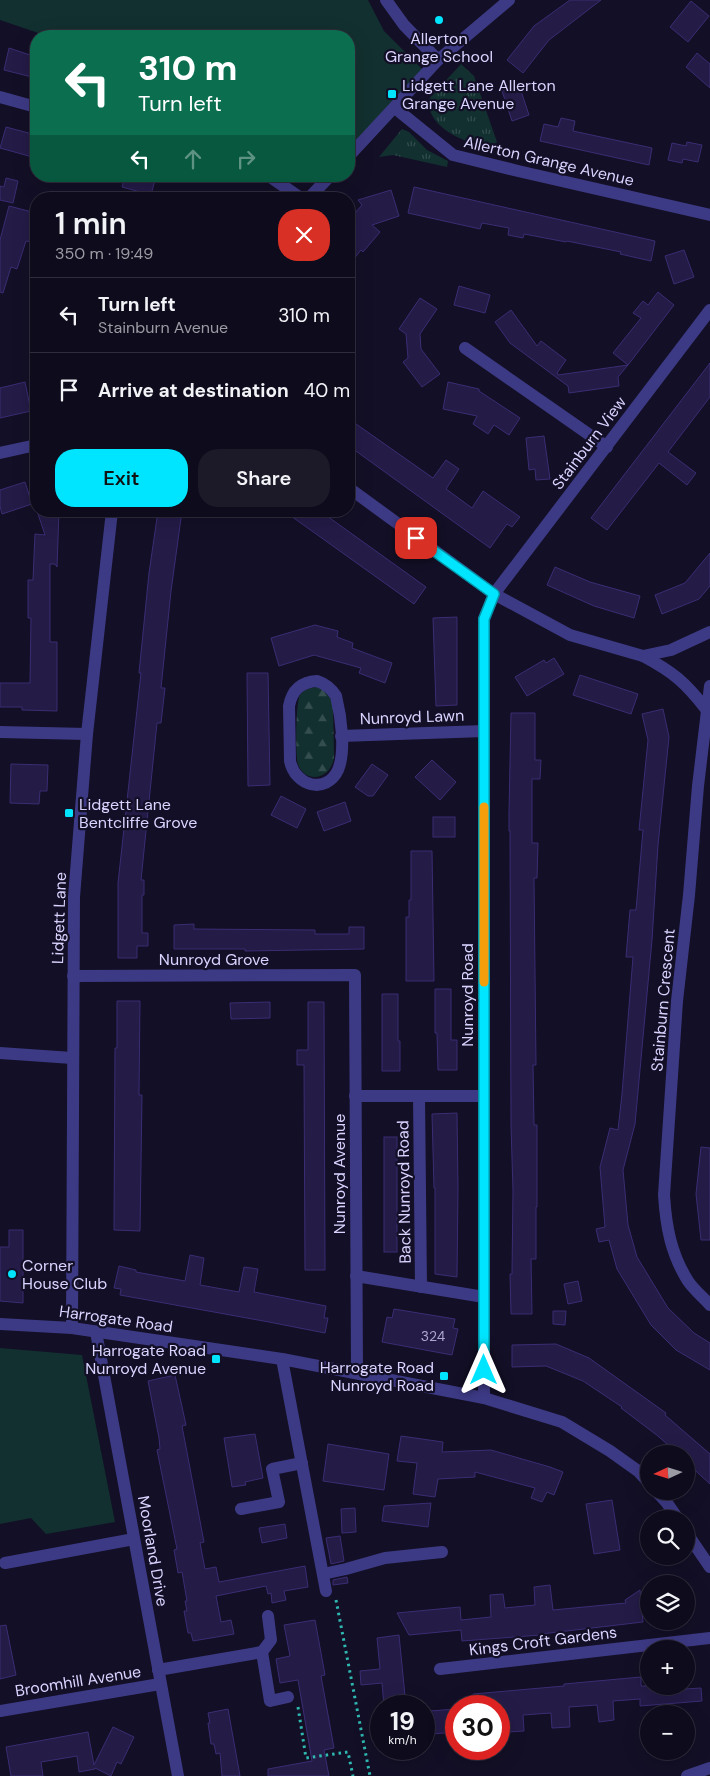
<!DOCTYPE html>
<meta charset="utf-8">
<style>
body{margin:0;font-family:"DM Sans",sans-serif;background:#1c1929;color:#f1f3f6;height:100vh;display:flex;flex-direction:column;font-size:19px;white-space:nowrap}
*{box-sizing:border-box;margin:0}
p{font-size:16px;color:#9b9ba3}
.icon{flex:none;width:28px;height:28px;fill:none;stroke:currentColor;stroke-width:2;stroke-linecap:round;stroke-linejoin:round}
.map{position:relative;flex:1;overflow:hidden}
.sheet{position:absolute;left:30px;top:192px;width:325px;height:325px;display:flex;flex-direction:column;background:#0e0b1c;border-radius:20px;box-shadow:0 5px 20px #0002,0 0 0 1px #2e2b3b}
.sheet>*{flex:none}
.banner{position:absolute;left:30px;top:30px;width:325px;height:152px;border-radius:20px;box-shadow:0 5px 20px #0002,0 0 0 1px #2e2b3b;background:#0b6e4f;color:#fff;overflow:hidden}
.needle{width:32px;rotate:266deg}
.buttons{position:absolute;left:640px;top:1445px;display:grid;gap:10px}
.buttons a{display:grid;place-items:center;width:55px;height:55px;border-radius:50%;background:#0e0b1c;box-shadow:0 5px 20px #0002,0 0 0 1px #2e2b3b;font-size:25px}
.speed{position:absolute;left:370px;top:1695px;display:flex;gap:10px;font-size:25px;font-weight:700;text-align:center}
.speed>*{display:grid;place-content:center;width:65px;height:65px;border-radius:50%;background:#0e0b1c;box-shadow:0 5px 20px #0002,0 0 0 1px #2e2b3b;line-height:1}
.speed small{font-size:12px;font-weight:400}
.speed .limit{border:8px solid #d22;background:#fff;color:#111}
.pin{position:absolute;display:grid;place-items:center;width:42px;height:42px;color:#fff;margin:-21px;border-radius:10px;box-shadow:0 2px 8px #0006}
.me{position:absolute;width:55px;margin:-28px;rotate:0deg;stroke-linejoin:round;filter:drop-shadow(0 0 4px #0008)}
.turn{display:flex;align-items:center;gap:18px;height:105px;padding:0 25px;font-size:22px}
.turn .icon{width:65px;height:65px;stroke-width:2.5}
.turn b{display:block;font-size:35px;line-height:42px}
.lanes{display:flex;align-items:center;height:48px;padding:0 25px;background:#0003;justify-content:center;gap:25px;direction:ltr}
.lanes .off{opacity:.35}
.round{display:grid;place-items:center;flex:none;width:52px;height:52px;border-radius:20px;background:#1c1929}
.overview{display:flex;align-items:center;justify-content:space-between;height:85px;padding:0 25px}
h1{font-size:30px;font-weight:600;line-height:38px}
.primary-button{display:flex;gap:10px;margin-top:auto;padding:10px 25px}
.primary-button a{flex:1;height:58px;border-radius:20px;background:#00e5ff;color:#111;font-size:20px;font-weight:600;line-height:58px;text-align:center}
.primary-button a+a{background:#1c1929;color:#f1f3f6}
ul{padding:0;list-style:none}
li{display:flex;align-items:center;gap:15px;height:75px;padding:0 25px;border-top:1px solid #2e2b3b}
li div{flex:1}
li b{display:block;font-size:19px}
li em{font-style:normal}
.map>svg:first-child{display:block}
</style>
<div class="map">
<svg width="710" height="1776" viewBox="0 0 710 1776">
<defs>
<pattern id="grass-tufts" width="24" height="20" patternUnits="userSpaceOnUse" patternTransform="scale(1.25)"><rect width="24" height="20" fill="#12302f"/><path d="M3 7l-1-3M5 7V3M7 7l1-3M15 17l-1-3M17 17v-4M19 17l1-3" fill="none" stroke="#344d4e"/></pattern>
<pattern id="forest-firs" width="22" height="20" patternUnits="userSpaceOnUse" patternTransform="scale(1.25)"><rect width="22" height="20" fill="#12302f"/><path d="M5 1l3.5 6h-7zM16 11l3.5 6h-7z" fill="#344d4e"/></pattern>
</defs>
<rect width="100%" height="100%" fill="#130f26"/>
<g fill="url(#grass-tufts)">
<path d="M461,64L474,76L497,142L489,148C465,142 429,130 428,100Z"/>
<polygon points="402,129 409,132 427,150 448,161 447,167 393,155 379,157"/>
</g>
<path fill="url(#forest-firs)" d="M317,687C325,690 330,696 333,704L334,756C333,778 306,786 298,764C295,756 296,701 300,695C304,689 310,688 317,687Z"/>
<g fill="#12302f">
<polygon points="0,0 368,0 384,31 426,73 357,148 349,142 349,36 47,36 0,20"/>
<polygon points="0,1348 82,1355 115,1522 46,1534 31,1518 0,1524"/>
</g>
<g fill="#241b47" stroke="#3b2d73">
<polygon points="570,0 601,0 549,40 523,73 507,60 534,26"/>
<polygon points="691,1 709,16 688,42 670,27"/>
<polygon points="9,48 36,57 36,78 4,70"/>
<polygon points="697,53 710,64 710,88 686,67"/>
<polygon points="519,85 529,115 512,121 502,91"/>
<polygon points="561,118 575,121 573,131 652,148 649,165 540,141 544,124 558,127"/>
<polygon points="6,127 36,135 36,158 0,148"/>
<polygon points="687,142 702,145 698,162 683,159 682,163 668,160 672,143 686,146"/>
<polygon points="125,176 156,176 151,195 122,187"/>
<polygon points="6,178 18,181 13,203 0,200 0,186 4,187"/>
<polygon points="414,187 655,241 651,261 620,254 621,252 567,241 566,242 524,234 523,238 508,235 509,228 482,223 480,229 408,213"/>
<polygon points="391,190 399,216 372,225 380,232 363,252 361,250 349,265 349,220 362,205 358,200"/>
<polygon points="9,206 36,213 36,226 32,242 26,241 17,269 11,267 3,293 0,292 0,240"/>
<polygon points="684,250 694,277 674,284 665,256"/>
<polygon points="459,286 490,295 485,313 454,305"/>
<polygon points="658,292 674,305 628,365 613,353 641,318 633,313 643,301 648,305"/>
<polygon points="420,298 437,309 420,334 421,349 440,374 422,387 403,362 408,358 406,334 399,329"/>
<polygon points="511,310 537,346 541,341 566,360 557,373 558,375 628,365 618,377 619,386 569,393 568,386 510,343 495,322"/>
<polygon points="710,363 710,397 668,452 696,473 687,485 659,463 607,530 591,518"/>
<polygon points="25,382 31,411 0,418 0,388"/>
<polygon points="448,382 479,389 479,391 520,418 509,435 494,425 488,434 473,424 477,416 443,409"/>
<polygon points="349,419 433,478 446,460 459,469 446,489 472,508 483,491 520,517 512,527 507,524 490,548 349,446"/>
<polygon points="544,436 550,479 536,480 535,469 529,470 526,438"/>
<polygon points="25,482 32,504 2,514 0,506 0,490"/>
<polygon points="37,511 59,511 57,567 55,564 50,564 50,642 57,642 57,711 22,710 22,707 0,707 0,683 30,683 31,618 28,618 28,580 33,580 35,534 45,535"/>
<polygon points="158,511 182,511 171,591 161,688 165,688 161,723 157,723 141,880 144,880 144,895 142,895 142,933 148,933 148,946 137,946 137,958 118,958 118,883 141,673 139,673 149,573"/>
<polygon points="284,511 320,511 426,587 414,604"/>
<polygon points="710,553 710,586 699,599 662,614 655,595 685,583"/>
<polygon points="555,567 590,582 640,596 634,618 594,606 547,585"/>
<polygon points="457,617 457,705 436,706 433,618"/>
<polygon points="315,625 338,631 337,637 353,643 352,648 392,663 385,683 359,673 361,668 314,655 279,666 271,638"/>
<polygon points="554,658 564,674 527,696 515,677 544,660 546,663"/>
<polygon points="247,673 268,673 270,785 248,786"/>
<polygon points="580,675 638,694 631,714 573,695"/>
<polygon points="663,709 669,737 658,845 652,940 635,1124 623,1170 628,1225 637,1257 668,1308 694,1333 710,1343 710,1370 676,1350 651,1325 617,1269 609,1240 599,1242 596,1229 605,1227 600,1167 610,1128 618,1130 622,1094 633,957 626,957 630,910 636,910 643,830 639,830 648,740 642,714"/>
<polygon points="511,713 535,713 535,760 541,760 540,779 532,779 532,843 538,843 537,878 534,878 536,1065 533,1065 534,1125 537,1125 537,1207 536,1207 536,1259 531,1259 532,1314 511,1314 510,1274 512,1274 513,1191 511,1125 510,831 509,831 509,813"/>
<polygon points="432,760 456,782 440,800 415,777"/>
<polygon points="11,764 48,765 47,791 40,791 39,804 10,803"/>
<polygon points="372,764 388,775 373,796 368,796 355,787"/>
<polygon points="281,796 306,809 297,828 271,815"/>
<polygon points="345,802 351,821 324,831 317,812"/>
<rect x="433" y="817" width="22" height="20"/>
<polygon points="411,851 432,851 434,981 406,981 406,917 409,917 409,900 411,900"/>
<polygon points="194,924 194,929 315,930 315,934 349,934 349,927 364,927 364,949 245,951 245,949 174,949 174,925"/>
<polygon points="435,989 451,989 451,1040 457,1040 457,1070 438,1070 437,1033 435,1033"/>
<polygon points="382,994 398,994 398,1041 400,1041 400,1071 382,1071"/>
<polygon points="117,1001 140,1001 139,1095 142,1095 140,1231 114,1230 115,1048 117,1048"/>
<polygon points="270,1002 270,1018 231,1019 230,1003"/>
<polygon points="308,1002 324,1002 325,1270 305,1270 304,1065 297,1065 297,1050 308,1050"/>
<polygon points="457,1113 458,1188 457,1277 435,1274 435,1188 434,1188 432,1114"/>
<rect x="384" y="1137" width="13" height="115"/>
<polygon points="701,1147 710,1148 710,1240 701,1240 696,1194"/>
<polygon points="9,1230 23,1230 23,1303 0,1301 0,1247 9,1247"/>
<polygon points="190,1255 204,1258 200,1285 239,1292 244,1267 258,1269 254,1292 326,1306 324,1318 328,1318 325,1333 269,1322 120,1295 121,1289 114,1288 119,1266 136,1270 136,1272 185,1281"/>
<polygon points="578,1281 582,1301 568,1304 564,1284"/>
<polygon points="394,1309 455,1319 453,1328 458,1329 452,1355 382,1342 387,1317 392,1318"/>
<polygon points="553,1311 566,1311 565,1325 553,1324"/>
<polygon points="556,1344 589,1358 666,1413 665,1415 710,1454 710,1484 686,1462 686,1454 678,1454 658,1436 621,1408 622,1407 583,1381 546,1366 512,1367 512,1345"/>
<polygon points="175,1375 186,1425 182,1426 204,1542 200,1543 205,1569 216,1567 219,1582 305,1566 308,1587 284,1591 286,1600 272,1603 271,1593 268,1594 266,1586 216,1596 221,1622 231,1620 234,1634 193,1641 191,1633 188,1633 184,1611 187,1611 185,1601 187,1601 182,1572 178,1573 174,1550 177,1549 157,1450 160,1449 159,1438 148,1381"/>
<polygon points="255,1434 263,1478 245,1482 246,1485 232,1487 224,1438"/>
<polygon points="401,1436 443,1442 442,1452 491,1450 550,1467 563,1472 554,1495 547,1492 542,1502 531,1498 535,1488 475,1472 475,1477 438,1479 435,1497 413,1494 417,1463 397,1461"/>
<polygon points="328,1444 389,1454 384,1490 323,1481"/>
<polygon points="612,1500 620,1550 594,1554 586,1504"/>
<polygon points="431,1503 428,1527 382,1521 384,1506"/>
<polygon points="355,1508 356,1532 342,1533 341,1509"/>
<polygon points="285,1524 287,1538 262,1543 259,1528"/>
<polygon points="340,1536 344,1561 331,1564 326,1538"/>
<polygon points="347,1577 348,1583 333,1585 333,1580"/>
<polygon points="550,1585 553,1610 626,1603 625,1600 640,1590 643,1622 541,1634 541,1635 462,1641 461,1630 409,1635 397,1613 460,1607 461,1620 491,1617 490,1595 503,1594 505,1608 535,1605 534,1587"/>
<polygon points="315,1620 325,1675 321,1676 334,1748 324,1750 329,1776 268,1776 268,1769 312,1761 298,1680 280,1683 276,1659 290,1656 284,1625"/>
<polygon points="6,1625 16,1675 0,1679 0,1626"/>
<polygon points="399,1635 406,1706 384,1706 382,1683 361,1685 360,1671 380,1669 377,1638"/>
<polygon points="641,1677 641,1686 685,1686 685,1689 701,1688 702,1701 640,1706 640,1699 613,1701 614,1720 599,1722 597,1705 569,1707 570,1727 552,1728 551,1713 523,1715 524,1731 508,1732 507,1718 499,1719 499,1706 474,1706 473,1694 564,1686 564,1684"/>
<polygon points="228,1709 240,1776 222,1776 220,1753 216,1754 214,1744 211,1744 208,1723 210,1723 208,1713"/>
<polygon points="456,1709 456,1732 432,1734 430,1711"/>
<polygon points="113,1727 134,1737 121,1764 117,1762 111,1776 95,1768 95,1769 79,1772 77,1756 41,1762 43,1776 11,1776 6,1747 88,1732 94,1765"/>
</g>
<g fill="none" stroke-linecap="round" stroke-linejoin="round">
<g stroke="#2fb8b0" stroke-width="3" stroke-dasharray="2.5 4" stroke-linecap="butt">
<polyline points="336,1600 370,1776"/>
<polyline points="298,1707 306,1758 348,1752 353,1776"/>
</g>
<g stroke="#3d3a85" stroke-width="12">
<polyline points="386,0 404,25 438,60"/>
<polyline points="0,97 36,107"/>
<polyline points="395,108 453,155 518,171 710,215"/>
<polyline points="349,156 438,60 509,0"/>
<polyline points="269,176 302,199"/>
<polyline points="308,199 330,176"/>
<polyline points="465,348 607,447"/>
<polyline points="0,453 36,445"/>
<polyline points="349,488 494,594 570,635 643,656 671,650 710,632"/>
<path d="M643,656C673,672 685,682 706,709"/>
<path d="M317,681C326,684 331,688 336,696C341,716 346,751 338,770C326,795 295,786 290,761L289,706C292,690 301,682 317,681Z"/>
<path d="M710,686L698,786L689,895L677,1001L664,1195C666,1227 671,1254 688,1281C694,1290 703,1297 710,1305"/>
<polyline points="0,732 87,734"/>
<polyline points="341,736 484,731"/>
<polyline points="73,976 355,975 357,1373"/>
<polyline points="0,1053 72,1058"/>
<polyline points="355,1096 484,1096"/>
<polyline points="419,1096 421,1287"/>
<polyline points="356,1276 484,1297"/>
<polyline points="0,1324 72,1328 282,1359 484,1398 562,1422 610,1451 638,1471 649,1483"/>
<polyline points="72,1328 74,897 87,734 112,511"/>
<polyline points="96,1332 178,1776"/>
<polyline points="282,1359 326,1591"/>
<polyline points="484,1398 484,619 494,594 710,310"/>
<polyline points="656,1491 667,1503 678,1519"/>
<polyline points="241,1509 279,1502 272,1469 302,1463"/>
<polyline points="686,1532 710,1567"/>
<polyline points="5,1563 134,1539"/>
<polyline points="323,1574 346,1569 385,1558 442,1552"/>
<polyline points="262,1652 271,1640 268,1616"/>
<polyline points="440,1669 710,1638"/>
<polyline points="158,1670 262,1652 270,1701 288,1697"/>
<polyline points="0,1711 160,1684"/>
<polyline points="687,1776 710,1768"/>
</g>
</g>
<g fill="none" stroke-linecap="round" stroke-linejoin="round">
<g stroke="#0095a6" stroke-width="12">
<polyline id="route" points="416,538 494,594 484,619 484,1370"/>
</g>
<use href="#route" stroke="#00e5ff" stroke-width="9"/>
<polyline stroke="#f59e0b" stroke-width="9" points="484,982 484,807"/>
</g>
<g fill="#00e5ff" stroke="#130f26" stroke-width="2">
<circle cx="439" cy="20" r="5"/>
<rect x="387" y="89" width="10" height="10" rx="2.5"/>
<rect x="64" y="808" width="10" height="10" rx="2.5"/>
<circle cx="12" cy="1274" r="5"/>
<rect x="211" y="1354" width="10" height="10" rx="2.5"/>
<rect x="439" y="1371" width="10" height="10" rx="2.5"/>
</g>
<g text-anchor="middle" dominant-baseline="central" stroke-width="4.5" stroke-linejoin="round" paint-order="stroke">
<g font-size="14" fill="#aca6d1">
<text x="433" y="1336">324</text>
</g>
<g font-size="16" fill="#d9d4ff" stroke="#130f26" text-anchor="start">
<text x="439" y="38" text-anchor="middle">Allerton<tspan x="439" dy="18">Grange School</tspan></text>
<text x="402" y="85">Lidgett Lane Allerton<tspan x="402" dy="18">Grange Avenue</tspan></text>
<text x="79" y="804">Lidgett Lane<tspan x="79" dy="18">Bentcliffe Grove</tspan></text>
<text x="22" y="1265">Corner<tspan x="22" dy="18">House Club</tspan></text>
<text x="206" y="1350" text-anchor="end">Harrogate Road<tspan x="206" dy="18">Nunroyd Avenue</tspan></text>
<text x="434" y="1367" text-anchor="end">Harrogate Road<tspan x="434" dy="18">Nunroyd Road</tspan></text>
</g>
<g font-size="16" fill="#d9d4ff" stroke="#130f26">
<text transform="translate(549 161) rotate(13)">Allerton Grange Avenue</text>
<text transform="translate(589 443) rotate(-53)">Stainburn View</text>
<text transform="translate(412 717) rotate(-2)">Nunroyd Lawn</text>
<text transform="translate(59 918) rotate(-88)">Lidgett Lane</text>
<text x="214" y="959">Nunroyd Grove</text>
<text transform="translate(467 995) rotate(-90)">Nunroyd Road</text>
<text transform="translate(663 1000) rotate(-85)">Stainburn Crescent</text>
<text transform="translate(339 1174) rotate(-90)">Nunroyd Avenue</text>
<text transform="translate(404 1192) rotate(-91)">Back Nunroyd Road</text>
<text transform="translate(116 1319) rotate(8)">Harrogate Road</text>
<text transform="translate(153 1551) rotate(80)">Moorland Drive</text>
<text transform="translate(543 1641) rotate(-7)">Kings Croft Gardens</text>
<text transform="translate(78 1681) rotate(-9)">Broomhill Avenue</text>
</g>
</g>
</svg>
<div class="buttons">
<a><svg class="needle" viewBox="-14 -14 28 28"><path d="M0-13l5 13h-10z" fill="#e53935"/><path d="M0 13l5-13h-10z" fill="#9b9ba3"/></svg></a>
<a><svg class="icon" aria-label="search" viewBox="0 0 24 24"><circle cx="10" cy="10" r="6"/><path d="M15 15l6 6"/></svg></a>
<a><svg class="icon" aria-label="layers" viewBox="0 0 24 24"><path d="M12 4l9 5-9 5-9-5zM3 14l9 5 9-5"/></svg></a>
<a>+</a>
<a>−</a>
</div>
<div class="speed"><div>19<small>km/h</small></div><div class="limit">30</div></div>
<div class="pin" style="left:416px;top:538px;background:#d93025"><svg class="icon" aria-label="arrive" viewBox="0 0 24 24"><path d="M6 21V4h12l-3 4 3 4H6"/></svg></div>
<svg class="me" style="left:484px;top:1370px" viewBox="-20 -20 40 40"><path d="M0-17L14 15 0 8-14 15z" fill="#00e5ff" stroke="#fff" stroke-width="4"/></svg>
<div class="banner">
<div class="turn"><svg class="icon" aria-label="left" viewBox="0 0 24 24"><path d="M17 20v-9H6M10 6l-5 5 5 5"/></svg><div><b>310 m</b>Turn left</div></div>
<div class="lanes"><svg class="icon" aria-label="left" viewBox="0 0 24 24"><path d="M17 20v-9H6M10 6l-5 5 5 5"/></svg><svg class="icon off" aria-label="ahead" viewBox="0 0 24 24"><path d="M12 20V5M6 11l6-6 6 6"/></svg><svg class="icon off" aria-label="right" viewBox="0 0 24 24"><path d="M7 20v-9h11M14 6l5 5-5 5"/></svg></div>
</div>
<section class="sheet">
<div class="overview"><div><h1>1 min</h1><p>350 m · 19:49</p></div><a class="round" style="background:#d93025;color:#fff"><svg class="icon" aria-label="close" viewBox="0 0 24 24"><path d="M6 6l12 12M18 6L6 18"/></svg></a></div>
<ul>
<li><svg class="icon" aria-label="left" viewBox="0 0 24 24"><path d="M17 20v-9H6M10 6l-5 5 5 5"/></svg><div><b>Turn left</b><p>Stainburn Avenue</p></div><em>310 m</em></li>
<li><svg class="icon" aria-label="arrive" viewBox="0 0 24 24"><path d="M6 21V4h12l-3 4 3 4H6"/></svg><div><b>Arrive at destination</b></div><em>40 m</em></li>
</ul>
<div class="primary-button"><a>Exit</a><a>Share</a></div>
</section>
</div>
